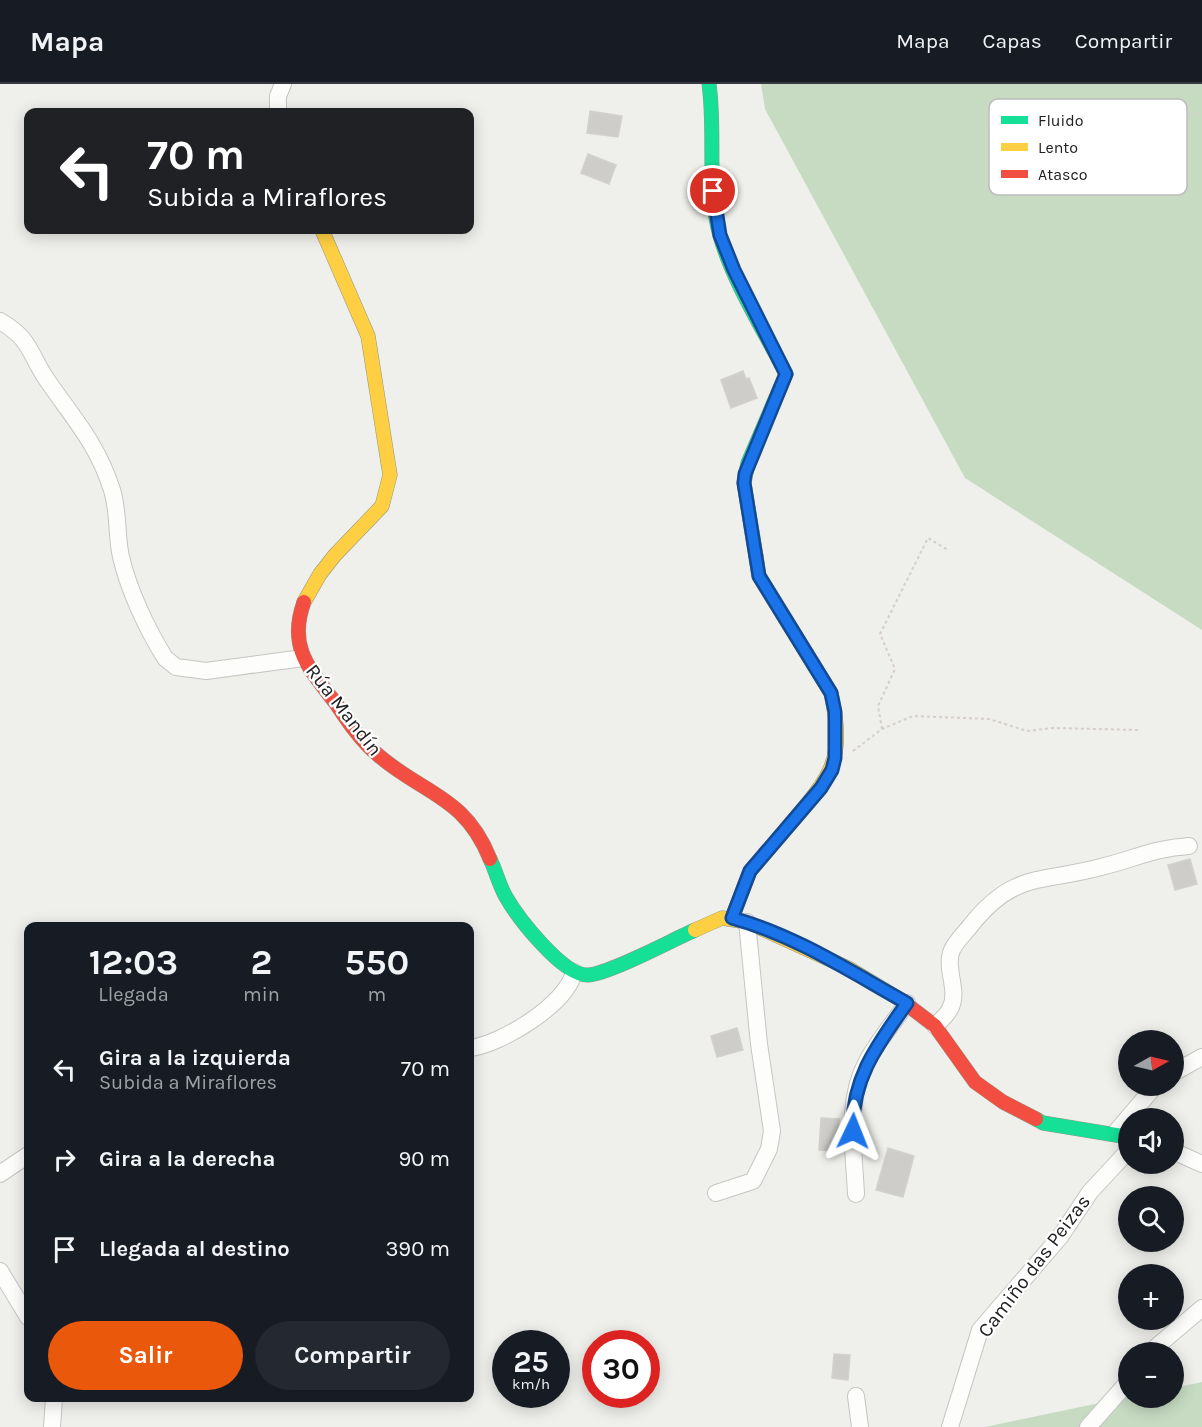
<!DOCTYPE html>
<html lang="es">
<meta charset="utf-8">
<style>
body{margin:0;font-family:Karla,sans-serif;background:#242831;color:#f1f3f6;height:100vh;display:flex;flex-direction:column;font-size:22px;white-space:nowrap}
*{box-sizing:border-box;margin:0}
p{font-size:20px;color:#9ea1a6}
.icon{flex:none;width:33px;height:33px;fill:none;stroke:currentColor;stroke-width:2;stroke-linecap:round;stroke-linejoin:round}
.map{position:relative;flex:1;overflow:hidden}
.sheet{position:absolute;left:24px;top:838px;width:450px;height:480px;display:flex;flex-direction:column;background:#171b24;border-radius:12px;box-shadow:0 3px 15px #0003}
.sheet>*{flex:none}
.hud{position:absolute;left:24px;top:24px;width:450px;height:126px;border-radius:12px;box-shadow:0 3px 15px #0003;background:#202124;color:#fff;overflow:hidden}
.needle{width:39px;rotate:82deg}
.fabs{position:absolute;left:1118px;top:946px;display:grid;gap:12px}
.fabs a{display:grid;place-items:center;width:66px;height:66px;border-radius:50%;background:#171b24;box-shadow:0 3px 15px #0003;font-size:30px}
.speed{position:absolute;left:492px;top:1246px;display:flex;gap:12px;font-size:30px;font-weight:700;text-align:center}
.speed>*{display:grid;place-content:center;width:78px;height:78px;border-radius:50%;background:#171b24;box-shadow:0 3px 15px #0003;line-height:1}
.speed small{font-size:15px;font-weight:400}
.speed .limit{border:9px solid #d22;background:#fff;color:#111}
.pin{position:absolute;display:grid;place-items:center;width:51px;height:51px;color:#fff;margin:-26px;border:3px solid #fff;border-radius:50%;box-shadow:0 2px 6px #0007}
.me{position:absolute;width:66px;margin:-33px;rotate:2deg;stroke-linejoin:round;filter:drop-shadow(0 0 4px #0008)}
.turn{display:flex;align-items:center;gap:21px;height:126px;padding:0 24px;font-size:27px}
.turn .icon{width:78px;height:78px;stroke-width:2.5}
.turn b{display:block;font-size:42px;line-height:51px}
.eta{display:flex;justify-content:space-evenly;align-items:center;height:102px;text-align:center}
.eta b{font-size:36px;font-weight:700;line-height:42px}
.action{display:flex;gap:12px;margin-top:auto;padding:12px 24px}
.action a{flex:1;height:69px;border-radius:36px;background:#ea580c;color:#fff;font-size:24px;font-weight:700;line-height:69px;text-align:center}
.action a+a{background:#242831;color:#f1f3f6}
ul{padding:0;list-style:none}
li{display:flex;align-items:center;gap:18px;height:90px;padding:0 24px}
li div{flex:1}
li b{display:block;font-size:22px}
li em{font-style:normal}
header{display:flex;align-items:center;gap:36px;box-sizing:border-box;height:84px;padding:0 30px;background:#171b24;border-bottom:2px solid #363941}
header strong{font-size:28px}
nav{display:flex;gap:33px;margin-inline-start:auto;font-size:21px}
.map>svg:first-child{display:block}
</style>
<header>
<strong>Mapa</strong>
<nav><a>Mapa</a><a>Capas</a><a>Compartir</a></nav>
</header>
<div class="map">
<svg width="1202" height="1343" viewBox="0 0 1202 1343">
<rect width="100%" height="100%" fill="#efefeb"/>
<g fill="#c7dbc3">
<polygon points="761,0 1202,0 1202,546 965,394 765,25"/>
<polygon points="1202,1298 1202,1343 985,1343 1128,1313 1173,1314 1173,1304"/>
</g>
<g fill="#cecdca" stroke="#d2d1cd" stroke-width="1.5">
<polygon points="590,27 622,32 618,53 587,49"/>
<polygon points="588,70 616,81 609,100 581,89"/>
<polygon points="743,287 746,295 749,294 757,314 731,324 721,296"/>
<polygon points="1190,775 1197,800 1175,806 1168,781"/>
<polygon points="737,944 743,966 717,973 711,952"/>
<polygon points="821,1034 839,1035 838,1067 819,1066"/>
<polygon points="888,1064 914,1072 903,1113 876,1106"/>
<polygon points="834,1270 850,1271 848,1296 832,1294"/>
</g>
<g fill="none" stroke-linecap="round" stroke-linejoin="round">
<g stroke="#c5c5c3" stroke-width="18">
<g id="street">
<polyline points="278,28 278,12 283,0"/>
<path d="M0,237C32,256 28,268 47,296C73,334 97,359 112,406C119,428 116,451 121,473C129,507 147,545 165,574L176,583L206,587L303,574"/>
<path d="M935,942C940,937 947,931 950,925C960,906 944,885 952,866C956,857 965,849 971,841C1014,787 1042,799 1101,783C1134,775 1154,764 1189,762"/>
<path d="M470,964C502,960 567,920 574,888"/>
<polyline points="1173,989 1202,973"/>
<polyline points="1115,1049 1155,1002"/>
<polyline points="1173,1067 1202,1080"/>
<polyline points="0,1090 28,1071"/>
<polyline points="716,1109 753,1097 769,1065 772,1047 759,960 747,838"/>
<path d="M856,1110C854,1066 845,1017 867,977C878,957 894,938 907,919"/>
<polyline points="0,1187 28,1233"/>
<polyline points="1149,1269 1202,1224"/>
<polyline points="856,1312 860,1343"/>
<polyline points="52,1343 54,1314"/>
<polyline points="950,1343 980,1246 1060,1153 1090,1108 1128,1067"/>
<polyline points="1088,1343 1128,1298"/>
</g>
</g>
<g stroke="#929884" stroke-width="15">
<g id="fast">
<path d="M709,0C716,50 706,102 720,152C734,200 764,246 786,290L748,379L744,399L756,472"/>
<path d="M490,775C496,787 499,801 506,813C518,834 563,892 588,891C609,890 672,856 695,846"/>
<polyline points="1036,1035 1043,1039 1128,1053"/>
</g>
</g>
<g stroke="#929884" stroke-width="15">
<g id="slow">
<path d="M756,472L759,492L831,609C845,675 833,690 791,739"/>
<polyline points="304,518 320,490 335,471 382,422 390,391 368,252 322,146"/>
<polyline points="695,846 722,834 747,838 848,884 901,916"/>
</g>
</g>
<g stroke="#929884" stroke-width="15">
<g id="jam">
<path d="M304,518C287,565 311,586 337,621C349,639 361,657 378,671C423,710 465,712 490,775"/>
<polyline points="732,834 750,787 791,739"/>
<polyline points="901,916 935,942 975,998 1003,1018 1036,1035"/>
</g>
</g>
<g stroke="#d6ceca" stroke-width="2" stroke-dasharray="3 3" stroke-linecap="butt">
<polyline points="1064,25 1202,30"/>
<polyline points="882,645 878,622 895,585 880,550 928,454 948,466"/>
<polyline points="853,667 882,645 913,632 989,635 1027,647 1053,644 1139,646"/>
</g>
<use href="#street" stroke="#fdfdfc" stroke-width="16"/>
<use href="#fast" stroke="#16e098" stroke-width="14"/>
<use href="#slow" stroke="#ffcf43" stroke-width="14"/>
<use href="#jam" stroke="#f24e42" stroke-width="14"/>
</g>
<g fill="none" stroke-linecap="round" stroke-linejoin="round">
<g stroke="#114b97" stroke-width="15">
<path id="route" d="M713,107L720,151L734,186L786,290L745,390L744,399L759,492L831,609L835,628V674L832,686L821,704L750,787L732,834C795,851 851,888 907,919C878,960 851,995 853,1047"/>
</g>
<use href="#route" stroke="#1a73e8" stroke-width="10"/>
</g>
<g text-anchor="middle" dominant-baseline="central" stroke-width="4.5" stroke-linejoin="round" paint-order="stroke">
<g font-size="20" fill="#212121" stroke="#fff">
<text transform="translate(344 626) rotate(52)">Rúa Mandín</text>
<text transform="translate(1034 1182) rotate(-53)">Camiño das Peizas</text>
</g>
</g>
<rect x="989" y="15" width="198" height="96" rx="9" fill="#fff" stroke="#bcbcbc" stroke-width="1.5"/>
<rect x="1001" y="32" width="27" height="8" fill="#16e098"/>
<rect x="1001" y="59" width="27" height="8" fill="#ffcf43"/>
<rect x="1001" y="86" width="27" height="8" fill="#f24e42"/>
<g font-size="16" fill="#212121">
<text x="1038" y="42">Fluido</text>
<text x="1038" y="69">Lento</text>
<text x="1038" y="96">Atasco</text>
</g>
</svg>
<div class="fabs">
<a><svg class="needle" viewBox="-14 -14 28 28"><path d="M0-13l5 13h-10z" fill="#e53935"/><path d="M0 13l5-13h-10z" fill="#9ea1a6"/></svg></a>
<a><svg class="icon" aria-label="sound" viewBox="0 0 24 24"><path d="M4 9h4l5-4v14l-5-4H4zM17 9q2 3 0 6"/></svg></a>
<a><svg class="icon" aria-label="search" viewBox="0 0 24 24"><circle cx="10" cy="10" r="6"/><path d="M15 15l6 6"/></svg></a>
<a>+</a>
<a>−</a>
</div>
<div class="speed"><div>25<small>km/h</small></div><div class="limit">30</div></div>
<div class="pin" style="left:713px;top:107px;background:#d93025"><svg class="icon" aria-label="arrive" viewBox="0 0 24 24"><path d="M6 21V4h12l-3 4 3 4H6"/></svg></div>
<svg class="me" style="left:853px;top:1047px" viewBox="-20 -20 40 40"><path d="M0-17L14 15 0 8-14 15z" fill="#1a73e8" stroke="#fff" stroke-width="4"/></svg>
<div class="hud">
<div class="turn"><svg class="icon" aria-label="left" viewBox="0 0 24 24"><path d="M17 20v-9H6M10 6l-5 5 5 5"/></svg><div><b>70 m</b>Subida a Miraflores</div></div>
</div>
<section class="sheet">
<div class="eta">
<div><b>12:03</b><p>Llegada</p></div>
<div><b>2</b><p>min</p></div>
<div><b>550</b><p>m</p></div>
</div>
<ul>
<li><svg class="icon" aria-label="left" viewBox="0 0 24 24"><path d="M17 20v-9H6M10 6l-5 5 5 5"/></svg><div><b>Gira a la izquierda</b><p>Subida a Miraflores</p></div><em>70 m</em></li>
<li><svg class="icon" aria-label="right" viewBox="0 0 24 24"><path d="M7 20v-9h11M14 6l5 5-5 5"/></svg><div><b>Gira a la derecha</b></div><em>90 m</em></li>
<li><svg class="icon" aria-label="arrive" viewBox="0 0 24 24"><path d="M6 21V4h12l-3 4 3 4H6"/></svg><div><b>Llegada al destino</b></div><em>390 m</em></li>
</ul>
<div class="action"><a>Salir</a><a>Compartir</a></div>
</section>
</div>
